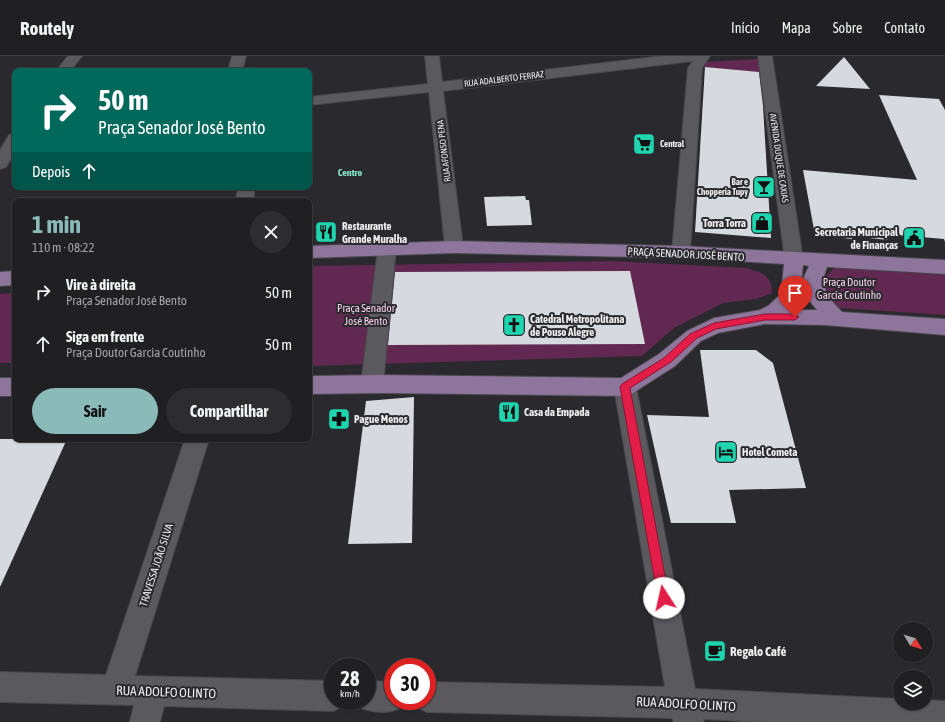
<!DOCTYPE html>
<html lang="pt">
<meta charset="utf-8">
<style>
body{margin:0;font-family:"Asap Condensed",sans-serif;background:#2d2d2f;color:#f1f3f6;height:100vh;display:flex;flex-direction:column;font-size:15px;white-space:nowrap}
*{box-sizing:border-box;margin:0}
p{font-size:13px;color:#a2a3a5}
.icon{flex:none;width:22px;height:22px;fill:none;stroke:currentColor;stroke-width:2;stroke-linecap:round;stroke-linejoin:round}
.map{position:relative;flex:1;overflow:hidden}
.side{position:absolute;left:12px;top:142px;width:300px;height:244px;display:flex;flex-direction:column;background:#202022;border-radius:8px;box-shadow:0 1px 3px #0004,0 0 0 1px #3d3e40}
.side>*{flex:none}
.banner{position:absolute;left:12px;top:12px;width:300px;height:122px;border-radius:8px;box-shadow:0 1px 3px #0004,0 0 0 1px #3d3e40;background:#00695c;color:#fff;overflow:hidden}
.needle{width:26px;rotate:128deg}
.fabs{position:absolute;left:893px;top:566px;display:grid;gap:8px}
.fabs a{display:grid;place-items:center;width:40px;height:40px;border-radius:50%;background:#202022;box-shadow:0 1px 3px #0004,0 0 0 1px #3d3e40;font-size:20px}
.speed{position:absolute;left:324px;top:602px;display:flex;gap:8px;font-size:20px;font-weight:700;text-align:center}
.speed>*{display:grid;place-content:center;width:52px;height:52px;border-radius:50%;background:#202022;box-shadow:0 1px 3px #0004,0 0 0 1px #3d3e40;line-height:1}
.speed small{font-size:10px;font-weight:400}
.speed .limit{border:6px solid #d22;background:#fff;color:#111}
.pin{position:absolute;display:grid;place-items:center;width:34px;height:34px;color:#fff;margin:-41px -17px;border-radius:50% 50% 50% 0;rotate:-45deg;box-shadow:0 0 4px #0007}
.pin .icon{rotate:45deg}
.me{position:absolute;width:44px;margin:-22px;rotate:350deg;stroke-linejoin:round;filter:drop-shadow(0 0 3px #0008)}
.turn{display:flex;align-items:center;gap:14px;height:84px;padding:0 20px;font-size:18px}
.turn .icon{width:52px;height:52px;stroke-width:2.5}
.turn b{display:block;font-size:28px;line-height:34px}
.then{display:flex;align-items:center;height:38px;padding:0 20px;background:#0003;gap:8px;font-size:15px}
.round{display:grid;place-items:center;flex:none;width:42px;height:42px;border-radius:21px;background:#2d2d2f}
.head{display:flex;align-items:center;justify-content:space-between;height:68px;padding:0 20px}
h1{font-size:24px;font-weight:700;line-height:30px;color:#8bbbb9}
.button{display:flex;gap:8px;margin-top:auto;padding:8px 20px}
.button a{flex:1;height:46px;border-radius:24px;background:#8bbbb9;color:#111;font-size:16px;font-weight:700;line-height:46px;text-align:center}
.button a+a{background:#2d2d2f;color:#f1f3f6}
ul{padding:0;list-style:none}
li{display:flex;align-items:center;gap:12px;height:52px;padding:0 20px}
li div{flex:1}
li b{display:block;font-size:15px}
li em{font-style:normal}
header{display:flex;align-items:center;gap:24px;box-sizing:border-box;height:56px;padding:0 20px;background:#202022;border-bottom:1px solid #3d3e40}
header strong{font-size:19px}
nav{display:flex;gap:22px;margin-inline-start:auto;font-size:14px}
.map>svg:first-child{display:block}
</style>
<header>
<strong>Routely</strong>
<nav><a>Início</a><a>Mapa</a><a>Sobre</a><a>Contato</a></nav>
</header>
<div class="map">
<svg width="945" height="666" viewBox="0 0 945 666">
<rect width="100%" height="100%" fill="#2a2a2e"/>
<g fill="#612851">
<polygon points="758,3 761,17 704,11 704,6"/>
<path d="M613,205L747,212C762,217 772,219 772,237L756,243L723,247L674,272L642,300L309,310V210Z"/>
<polygon points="835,211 945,219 945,259 840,252 822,238 823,223"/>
<polygon points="15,237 15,307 0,307 0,238"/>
</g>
<g fill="#d6d9de">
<polygon points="844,1 870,33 816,30"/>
<polygon points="705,11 759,16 763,50 771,182 695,176"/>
<polygon points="879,39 939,43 945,54 945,186 944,183 886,178 888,184 851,180 852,183 815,179 803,114 917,124"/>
<polygon points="525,140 526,144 529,144 532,169 487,170 484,141"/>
<polygon points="630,215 645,288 388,289 395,216"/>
<polygon points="700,294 756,294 773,307 806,432 729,434 736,467 671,467 647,359 709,361"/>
<polygon points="414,341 412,487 348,488 366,345"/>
<polygon points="0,383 67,383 0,531"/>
</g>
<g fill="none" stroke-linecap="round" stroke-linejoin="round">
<g stroke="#48474b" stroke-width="2">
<g id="minor">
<polygon points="68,0 82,0 70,15 56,15"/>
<polygon points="232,0 246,0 242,15 228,15"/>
<polygon points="425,0 439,0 442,26 663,0 710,0 702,12 690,196 688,200 681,202 674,200 672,196 688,12 693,5 443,35 463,191 461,195 454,197 447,195 445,191 429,36 309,49 309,41 428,28"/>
<polygon points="758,0 772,0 803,204 801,209 794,210 787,209 785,204"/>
<polygon points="15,77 15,96 6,111 0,113 0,94 9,79"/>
<polygon points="238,131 254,131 254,145 236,145"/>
<polygon points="387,187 394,189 396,193 383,328 380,334 372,337 364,334 361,328 378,193 380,189"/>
<polygon points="625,322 633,325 636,331 695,633 900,643 900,647 926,647 926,644 945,645 945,666 763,666 703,663 704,666 674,666 672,662 427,656 417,651 414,645 427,645 427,626 665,631 614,331 617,325"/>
<polygon points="185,383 209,383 135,620 333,625 333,645 346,645 343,650 333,655 164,650 160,666 130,666 134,649 0,646 0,616 106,619"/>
<path d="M367,625L393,626V645H406L403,651C388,658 372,657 357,650L354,645H367Z"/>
</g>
</g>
<g stroke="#48474b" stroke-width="2">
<g id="major">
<path d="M454,185L681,190L945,204V218L827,211L823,223L827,240L842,256L945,263V279L825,269L765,268L718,277L701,285L675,310L633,337L625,340L380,337L309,338V320L380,319L621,322L659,298L687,275L714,262L760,254L768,250L781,238L784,208L681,202L454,197L309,202V190ZM803,209L809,210L803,223L808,243L817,254H790L800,238Z"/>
<polygon points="15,215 15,229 0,230 0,216"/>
<rect x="0" y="322" width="15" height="18"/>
</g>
</g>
<use href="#minor" fill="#59595e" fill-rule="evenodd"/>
<use href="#major" fill="#8e759b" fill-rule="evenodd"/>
</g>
<polygon fill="#e11d48" stroke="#92132f" points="765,258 795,258 799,261 795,264 765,264 716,273 697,282 671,306 630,332 669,542 668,546 664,548 660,546 658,542 620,331 622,328 664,302 690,278 714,267"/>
<defs>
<g id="supermarket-square" transform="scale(1.15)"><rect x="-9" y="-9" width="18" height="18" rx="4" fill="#1fd5b0" stroke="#2a2a2e"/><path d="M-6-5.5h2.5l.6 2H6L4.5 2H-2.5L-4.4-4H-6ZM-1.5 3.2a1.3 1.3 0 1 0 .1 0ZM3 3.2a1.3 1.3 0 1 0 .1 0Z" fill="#111"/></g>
<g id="bar-square" transform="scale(1.15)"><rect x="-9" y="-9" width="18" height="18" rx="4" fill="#1fd5b0" stroke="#2a2a2e"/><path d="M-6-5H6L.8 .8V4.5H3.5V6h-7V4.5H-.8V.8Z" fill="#111"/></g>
<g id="shop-square" transform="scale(1.15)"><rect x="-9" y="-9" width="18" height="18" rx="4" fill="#1fd5b0" stroke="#2a2a2e"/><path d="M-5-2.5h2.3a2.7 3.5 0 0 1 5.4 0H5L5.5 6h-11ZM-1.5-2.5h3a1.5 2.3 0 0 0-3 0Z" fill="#111"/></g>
<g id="restaurant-square" transform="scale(1.15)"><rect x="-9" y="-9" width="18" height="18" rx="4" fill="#1fd5b0" stroke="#2a2a2e"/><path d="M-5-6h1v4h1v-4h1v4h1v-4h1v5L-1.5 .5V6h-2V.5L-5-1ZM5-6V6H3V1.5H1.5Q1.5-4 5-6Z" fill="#111"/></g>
<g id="civic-square" transform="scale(1.15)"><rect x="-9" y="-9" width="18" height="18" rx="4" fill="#1fd5b0" stroke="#2a2a2e"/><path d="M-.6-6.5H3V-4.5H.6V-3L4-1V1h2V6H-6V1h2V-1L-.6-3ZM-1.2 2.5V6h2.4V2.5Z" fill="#111"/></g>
<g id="church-square" transform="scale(1.15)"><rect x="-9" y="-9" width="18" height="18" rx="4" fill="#1fd5b0" stroke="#2a2a2e"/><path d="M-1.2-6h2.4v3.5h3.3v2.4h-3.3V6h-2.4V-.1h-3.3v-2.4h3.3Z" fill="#111"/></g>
<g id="pharmacy-square" transform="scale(1.15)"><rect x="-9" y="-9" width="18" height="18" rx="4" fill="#1fd5b0" stroke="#2a2a2e"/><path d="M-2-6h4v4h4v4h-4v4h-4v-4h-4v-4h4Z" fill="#111"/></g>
<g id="hotel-square" transform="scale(1.15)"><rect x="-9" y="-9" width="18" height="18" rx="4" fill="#1fd5b0" stroke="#2a2a2e"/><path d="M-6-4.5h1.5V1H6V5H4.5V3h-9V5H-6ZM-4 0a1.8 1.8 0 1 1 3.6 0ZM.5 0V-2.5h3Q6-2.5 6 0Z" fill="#111"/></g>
<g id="cafe-square" transform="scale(1.15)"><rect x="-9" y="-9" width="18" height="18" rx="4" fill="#1fd5b0" stroke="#2a2a2e"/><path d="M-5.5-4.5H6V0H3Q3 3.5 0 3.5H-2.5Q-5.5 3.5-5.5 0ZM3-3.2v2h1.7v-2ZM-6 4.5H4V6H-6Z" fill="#111"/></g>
</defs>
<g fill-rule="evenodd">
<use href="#supermarket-square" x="644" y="88"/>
<use href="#bar-square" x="764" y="131"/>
<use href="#shop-square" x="762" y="167"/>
<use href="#restaurant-square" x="326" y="176"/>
<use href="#civic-square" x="914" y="182"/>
<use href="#church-square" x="514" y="269"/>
<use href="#restaurant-square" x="509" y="356"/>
<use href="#pharmacy-square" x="339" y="363"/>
<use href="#hotel-square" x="726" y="396"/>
<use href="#cafe-square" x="715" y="595"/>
</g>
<g text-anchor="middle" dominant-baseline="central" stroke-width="4" stroke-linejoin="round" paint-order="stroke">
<g font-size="9" fill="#eeeef1" stroke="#2a2a2e">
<text transform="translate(504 23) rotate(-7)">RUA ADALBERTO FERRAZ</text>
<text transform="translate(444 95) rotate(-97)">RUA AFONSO PENA</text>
<text transform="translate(779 102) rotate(82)">AVENIDA DUQUE DE CAXIAS</text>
</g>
<g font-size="9" font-weight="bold" fill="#eeeef1" stroke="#2a2a2e" text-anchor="start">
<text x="660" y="88">Central</text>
<text x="748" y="126" text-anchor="end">Bar e<tspan x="748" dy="10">Chopperia Tupy</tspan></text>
</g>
<g font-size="10" font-weight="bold" fill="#85e5ca" stroke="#2a2a2e">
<text x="350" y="116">Centro</text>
</g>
<g font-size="11" font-weight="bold" fill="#eeeef1" stroke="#2a2a2e" text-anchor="start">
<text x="746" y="167" text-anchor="end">Torra Torra</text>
<text x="342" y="170">Restaurante<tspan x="342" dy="13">Grande Muralha</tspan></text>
<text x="898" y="176" text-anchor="end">Secretaria Municipal<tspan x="898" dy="13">de Finanças</tspan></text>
<text x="530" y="263">Catedral Metropolitana<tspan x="530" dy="13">de Pouso Alegre</tspan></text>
<text x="524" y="356">Casa da Empada</text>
<text x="354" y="363">Pague Menos</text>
<text x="742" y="396">Hotel Cometa</text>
</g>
<g font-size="11" fill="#eeeef1" stroke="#2a2a2e">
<text transform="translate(686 198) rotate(3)">PRAÇA SENADOR JOSÉ BENTO</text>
<text transform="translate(156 509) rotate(-72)">TRAVESSA JOÃO SILVA</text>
</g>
<g font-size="11" fill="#f7d2ea" stroke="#2a2a2e">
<text x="849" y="226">Praça Doutor<tspan x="849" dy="13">Garcia Coutinho</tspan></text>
<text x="366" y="252">Praça Senador<tspan x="366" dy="13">José Bento</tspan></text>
</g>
<g font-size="13" font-weight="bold" fill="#eeeef1" stroke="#2a2a2e" text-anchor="start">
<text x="730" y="595">Regalo Café</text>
</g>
<g font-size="13" fill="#eeeef1" stroke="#2a2a2e">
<text transform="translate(166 636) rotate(2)">RUA ADOLFO OLINTO</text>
<text transform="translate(686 648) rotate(3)">RUA ADOLFO OLINTO</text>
</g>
</g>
</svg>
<div class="fabs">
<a><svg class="needle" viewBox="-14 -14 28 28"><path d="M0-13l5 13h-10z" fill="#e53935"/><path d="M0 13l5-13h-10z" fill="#a2a3a5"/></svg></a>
<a><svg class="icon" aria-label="layers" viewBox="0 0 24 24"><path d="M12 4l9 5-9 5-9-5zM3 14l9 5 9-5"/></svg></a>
</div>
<div class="speed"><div>28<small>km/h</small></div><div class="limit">30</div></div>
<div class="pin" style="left:795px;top:261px;background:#d93025"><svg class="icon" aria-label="arrive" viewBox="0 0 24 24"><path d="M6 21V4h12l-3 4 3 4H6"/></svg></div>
<svg class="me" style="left:664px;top:542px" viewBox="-20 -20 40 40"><circle r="19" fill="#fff"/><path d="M0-13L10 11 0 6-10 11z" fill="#e11d48"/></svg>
<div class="banner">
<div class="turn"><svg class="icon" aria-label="right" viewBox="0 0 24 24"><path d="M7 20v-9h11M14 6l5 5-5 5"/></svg><div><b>50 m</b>Praça Senador José Bento</div></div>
<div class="then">Depois<svg class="icon" aria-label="ahead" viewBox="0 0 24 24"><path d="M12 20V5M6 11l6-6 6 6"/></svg></div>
</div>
<section class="side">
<div class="head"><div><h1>1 min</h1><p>110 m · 08:22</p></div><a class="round"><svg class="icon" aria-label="close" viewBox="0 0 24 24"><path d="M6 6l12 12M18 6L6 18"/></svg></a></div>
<ul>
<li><svg class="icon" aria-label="right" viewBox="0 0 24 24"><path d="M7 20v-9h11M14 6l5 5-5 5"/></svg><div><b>Vire à direita</b><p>Praça Senador José Bento</p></div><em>50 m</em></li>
<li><svg class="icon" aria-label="ahead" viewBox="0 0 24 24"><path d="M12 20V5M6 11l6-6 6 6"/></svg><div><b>Siga em frente</b><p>Praça Doutor Garcia Coutinho</p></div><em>50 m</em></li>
</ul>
<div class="button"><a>Sair</a><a>Compartilhar</a></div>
</section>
</div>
